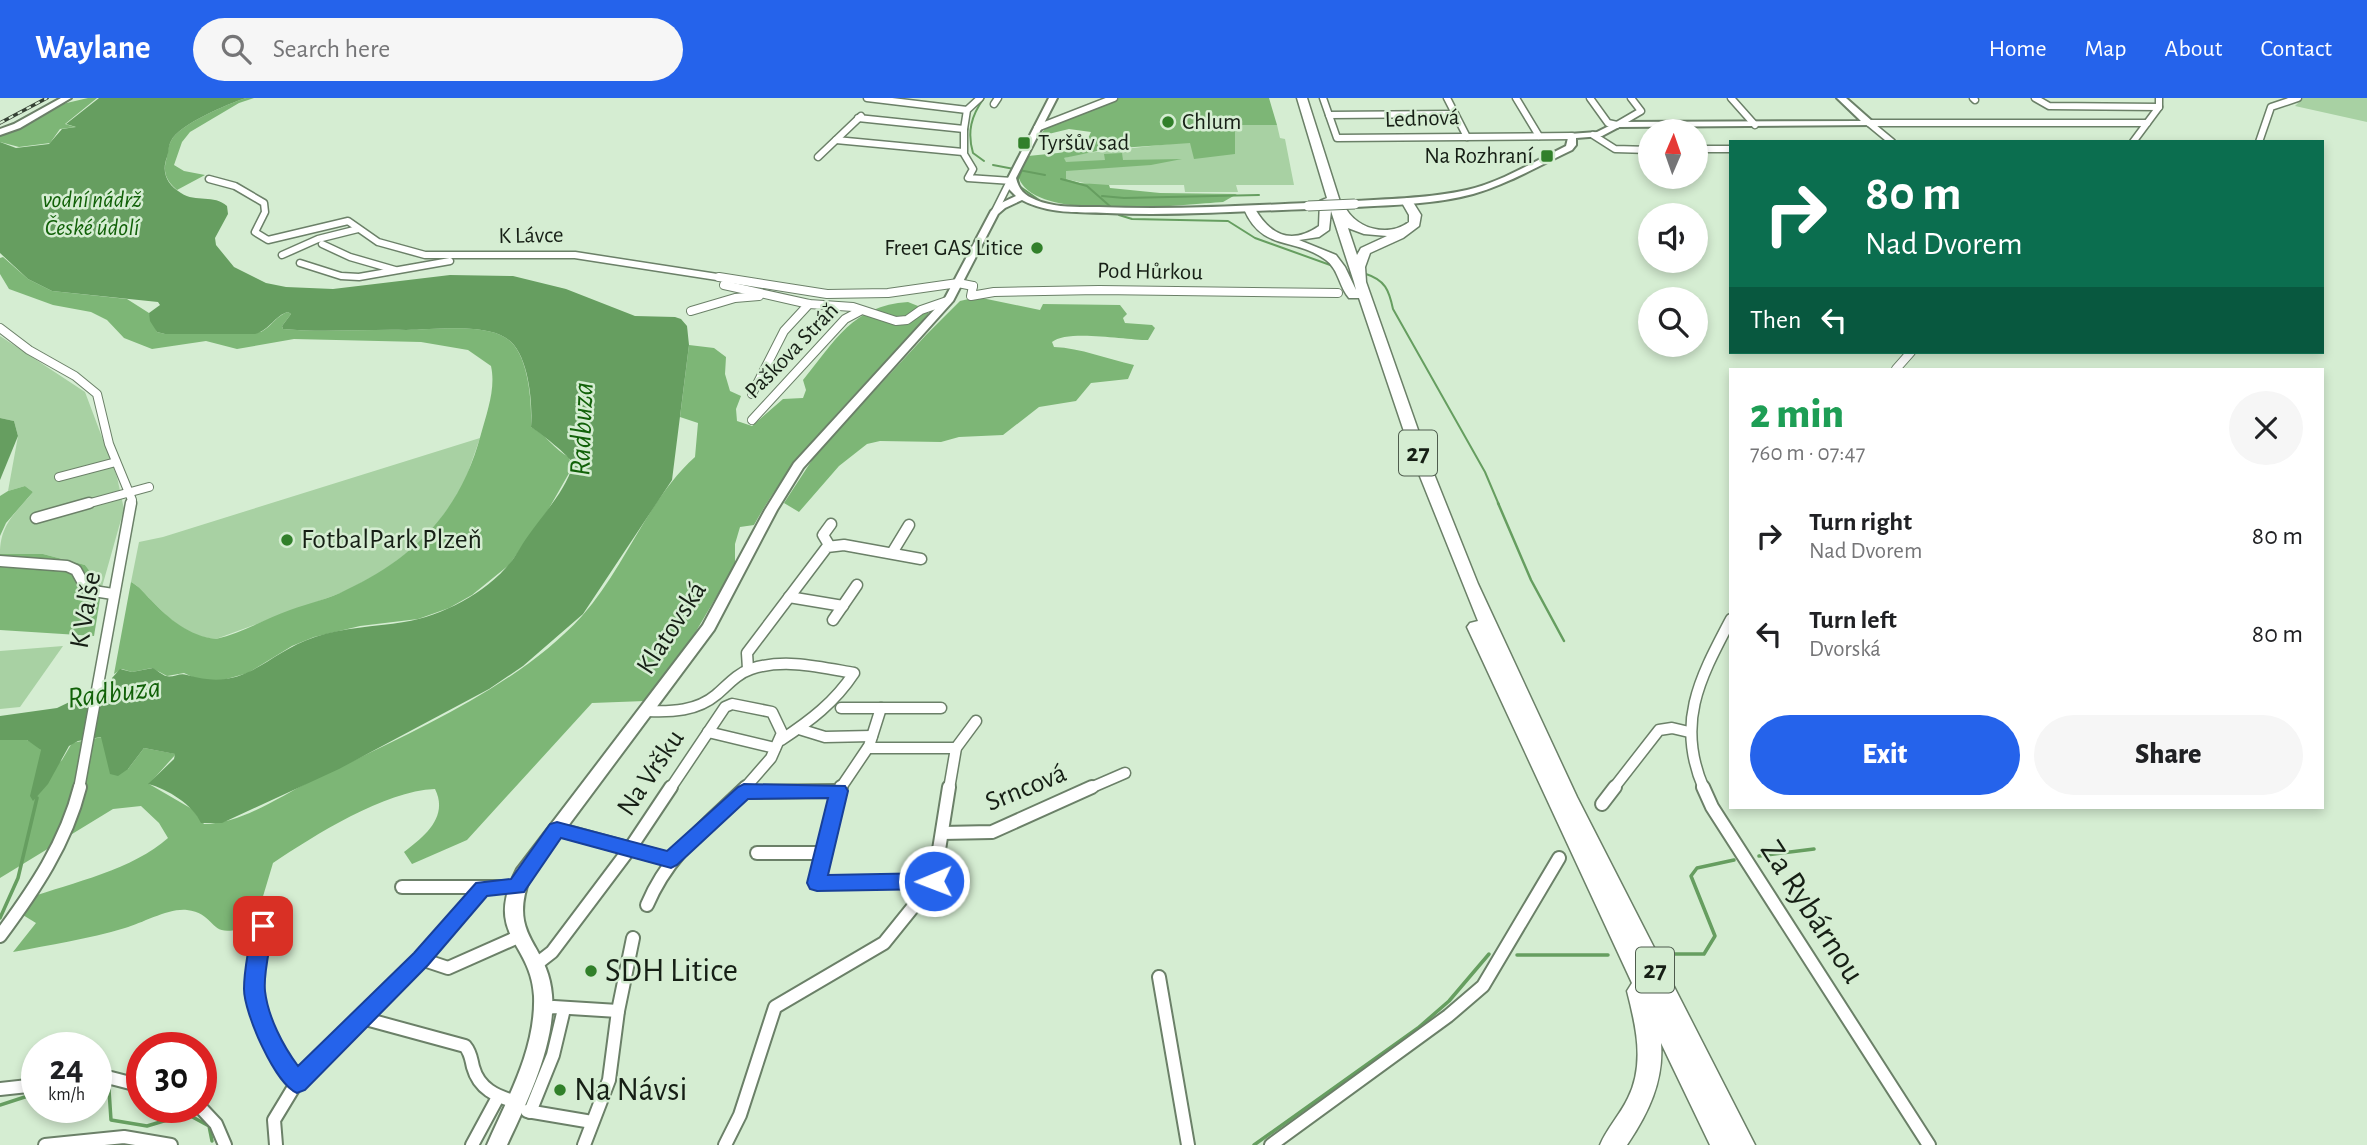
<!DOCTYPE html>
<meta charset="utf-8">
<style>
body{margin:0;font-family:"Alegreya Sans",sans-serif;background:#f6f6f6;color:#202124;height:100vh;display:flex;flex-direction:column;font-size:26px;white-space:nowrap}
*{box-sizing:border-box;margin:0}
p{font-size:23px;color:#757577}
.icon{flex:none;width:38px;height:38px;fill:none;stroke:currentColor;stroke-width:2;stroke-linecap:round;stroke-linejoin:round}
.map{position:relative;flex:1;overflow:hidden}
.sheet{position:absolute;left:1729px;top:270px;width:595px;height:441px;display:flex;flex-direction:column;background:#fff;border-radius:0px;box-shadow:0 4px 10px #0003}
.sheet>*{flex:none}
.banner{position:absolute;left:1729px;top:42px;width:595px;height:214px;border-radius:0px;box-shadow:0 4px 10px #0003;background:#0b6e4f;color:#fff;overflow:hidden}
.needle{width:46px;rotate:2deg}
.fabs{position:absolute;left:1638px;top:21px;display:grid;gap:14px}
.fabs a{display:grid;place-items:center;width:70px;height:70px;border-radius:50%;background:#fff;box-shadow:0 4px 10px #0003;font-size:35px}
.speed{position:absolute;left:21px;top:934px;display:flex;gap:14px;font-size:35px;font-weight:700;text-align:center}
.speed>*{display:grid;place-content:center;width:91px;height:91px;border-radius:50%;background:#fff;box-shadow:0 4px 10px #0003;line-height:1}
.speed small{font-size:18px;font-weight:400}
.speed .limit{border:10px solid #d22;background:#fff;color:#111}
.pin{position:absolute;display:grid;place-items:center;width:60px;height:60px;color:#fff;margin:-30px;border-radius:14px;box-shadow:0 4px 10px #0006}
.me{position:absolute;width:77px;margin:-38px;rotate:269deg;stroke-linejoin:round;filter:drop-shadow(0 0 5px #0008)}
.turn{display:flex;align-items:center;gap:24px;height:147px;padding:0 21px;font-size:32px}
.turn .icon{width:91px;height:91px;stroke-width:2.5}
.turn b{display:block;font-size:49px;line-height:60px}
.then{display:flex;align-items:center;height:66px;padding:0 21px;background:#0003;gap:14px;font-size:26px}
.round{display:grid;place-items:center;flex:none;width:74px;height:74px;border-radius:37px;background:#f6f6f6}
.summary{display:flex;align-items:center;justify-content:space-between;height:119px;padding:0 21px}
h1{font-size:42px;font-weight:800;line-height:52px;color:#1e9e55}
.cta{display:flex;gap:14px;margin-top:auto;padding:14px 21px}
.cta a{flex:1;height:80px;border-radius:42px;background:#2563eb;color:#fff;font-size:28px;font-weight:800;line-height:80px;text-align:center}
.cta a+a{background:#f6f6f6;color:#202124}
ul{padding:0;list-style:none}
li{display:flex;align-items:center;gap:21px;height:98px;padding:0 21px}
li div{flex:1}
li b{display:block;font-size:26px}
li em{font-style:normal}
header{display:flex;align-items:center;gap:42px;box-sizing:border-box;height:98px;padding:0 35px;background:#2563eb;color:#fff}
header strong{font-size:33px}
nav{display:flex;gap:38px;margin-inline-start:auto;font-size:24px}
.search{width:490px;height:63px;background:#f6f6f6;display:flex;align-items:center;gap:18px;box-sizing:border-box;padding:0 24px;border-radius:38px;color:#757577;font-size:26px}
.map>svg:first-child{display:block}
</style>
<header>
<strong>Waylane</strong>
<div class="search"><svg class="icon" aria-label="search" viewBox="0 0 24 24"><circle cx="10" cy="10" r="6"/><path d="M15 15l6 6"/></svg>Search here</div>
<nav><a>Home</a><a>Map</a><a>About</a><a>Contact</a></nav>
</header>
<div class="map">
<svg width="2367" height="1047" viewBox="0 0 2367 1047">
<rect width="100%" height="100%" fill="#d5edd2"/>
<g fill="#a8d1a3">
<polygon points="2303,0 2367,0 2367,24 2295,8"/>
<polygon points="1235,27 1277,27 1280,40 1285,41 1294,87 1236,87 1238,94 1185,94 1184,87 1094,87 1065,81 1064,60 1078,56 1234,39"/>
<path d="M0,238L85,294L117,379L124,411L102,489L85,467L43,456H0C0,426 15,416 33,394L25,388L8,393L18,338L14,323L0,320Z"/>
<path d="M480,340L465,383L452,405L428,438L407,455L381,474L346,493L216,541C189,539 170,522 152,503C146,497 139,488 131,484L139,444L163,439Z"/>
<polygon points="63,548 20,609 0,611 0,553"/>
</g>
<g fill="#7db676">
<polygon points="88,0 97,0 65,26 75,29 60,31 50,45 19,49 0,44 0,36 27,26 58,7"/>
<path d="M246,0H254L239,5L190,34L182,44L174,67L184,73L205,77L177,92C166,83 162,73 167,59C168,54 168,48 171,43C179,26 228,6 246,0Z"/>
<path d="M1119,0H1269L1277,27H1235V56L1194,61L1190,45L1107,51L1064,60L1066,64L1105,62L1104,56L1122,55L1123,62L1182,61L1151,67L1066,73V81L1080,85L1109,87L1110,90L1160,95L1237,96L1223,104C1185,106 1026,127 1018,76L1028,58L1058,55L1085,47L1091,34L1069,31L1036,39L1048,29Z"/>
<path d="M3,159L28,181L52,193L127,201L149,215L157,234L165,236L261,234C271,229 277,217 288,214L291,216L282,228L283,231C323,235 365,231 406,232C434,232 482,225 506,240C529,254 532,306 531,329C546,336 554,352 569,359L572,370L548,412L509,467L472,497L449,510L418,521L360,528L314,539L292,548L248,575L223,582H199L184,575L167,578L152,570L132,574L122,571L114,576L131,484C139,488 145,496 151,502C169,521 189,538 216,541C242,535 265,521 290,512C309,505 329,501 346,492C416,459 461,412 481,336C487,314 496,290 491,268L468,252L421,244L294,241L237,251L206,243L152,251L124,240L107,222L91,214L53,207L9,191L0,176V160Z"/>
<path d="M977,199L1040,212L1043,206L1120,207L1127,216L1123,220L1125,225L1152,227L1155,230L1148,242C1126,242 1067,231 1052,244L1054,249C1081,250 1107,261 1134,267L1128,281L1091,285L1076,303L1039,309L1003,337L959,339L941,344L880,343L867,346L839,368L799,414L784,405L816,356L926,237L960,203Z"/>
<path d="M908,204L928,212V216C869,286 798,346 754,427L740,429L735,446V467L695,535L645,603L592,605L467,742L412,766L404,754C424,739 449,719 435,691C384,693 315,737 273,765L255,825C205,847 221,816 187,812C168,810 143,825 125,830C88,841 50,847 13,854L36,825L18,814L28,800C72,785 134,771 168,740L159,725L141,708L113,711L0,780V642H27L40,649L42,656L34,686L62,662L72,645L102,639L128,671L144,650L176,656L149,686L192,711L204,726C241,726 279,699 311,683C399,640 516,591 582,518C625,470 647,402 695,359L698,325L680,319L689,247L714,250L726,259L725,276L730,293L741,298L736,311L737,323L752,328L783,301L803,300L806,292L803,282C836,242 852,208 908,204Z"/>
<polygon points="25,388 33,394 6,425 0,438 0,398 8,393"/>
<polygon points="0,456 43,456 85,467 102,489 94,538 0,532"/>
</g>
<g fill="#669e60">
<path d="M99,0H246C228,6 179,26 171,43C168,48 169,54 167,59C161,74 167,87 181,95C196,105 214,96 227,108L228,116L215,140L216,147L234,169L266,185L286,189L333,191L450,177L513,178L566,191L635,218L675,219L681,221L687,228L689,247L672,382L583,516L523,568L489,591L339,671L222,725H201C193,707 168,691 148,686L174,661L175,656L144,650L128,671L118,678L110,676L101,639L78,643L69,648L48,686L33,703L30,698L41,652L27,642H0V618L57,610L84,597L86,606L103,602L110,597L112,580L120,571L132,574L153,570C157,572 162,577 166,578C173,580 180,574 187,577C247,595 264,556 315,539C344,529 374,529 404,524C442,518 486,495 510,465C517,457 521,447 528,438C543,416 566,393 573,366C570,358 539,334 531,329C533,306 529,254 506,240C482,225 434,232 406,232C365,231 323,235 283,231L282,228L291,216L288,214C275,217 270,232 255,236H165L157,234L150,223L149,215L160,207L158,204L52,193L28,181L0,155V44L16,50L49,46L62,31L76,29L66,26Z"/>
<polygon points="0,320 14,323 18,338 0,382"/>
</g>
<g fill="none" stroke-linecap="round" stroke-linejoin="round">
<g stroke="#669e60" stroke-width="2">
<path d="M984,0C971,18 967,34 973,55L984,63"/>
<polyline points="993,67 1045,77"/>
<polyline points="1022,72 1018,81 1019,88 1039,102"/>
<polyline points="1061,81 1087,88 1112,110"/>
<polyline points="1102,98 1124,100 1259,97"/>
<polyline points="1119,117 1132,121 1228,123 1255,140 1333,168"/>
<path d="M1366,176C1385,182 1389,192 1393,211L1485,374L1499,407"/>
</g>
<polyline stroke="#669e60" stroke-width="2.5" points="1498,405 1531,482 1564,543"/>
<g stroke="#669e60" stroke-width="3.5">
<polyline points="1759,758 1814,751"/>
<polyline points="0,820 18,780 37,700"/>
<polyline points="1670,856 1704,856 1715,838 1691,778 1697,770 1734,762"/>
<polyline points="1517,857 1608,857"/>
<polyline points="96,990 109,992 111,1022 147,1028 187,1016 209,1028 212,1043"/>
<polyline points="0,1007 37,995"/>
<polyline points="1254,1047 1418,930 1449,903 1489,856"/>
</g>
<g stroke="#6b8068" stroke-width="9">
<g id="street-far3">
<polyline points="867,0 967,12"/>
<polyline points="980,0 967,12 964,31 964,56 973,71 968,80 1012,83"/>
<polyline points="1323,0 1337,40 1572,38"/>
<polyline points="1447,0 1467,39"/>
<polyline points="1516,0 1539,38"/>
<polyline points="1590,0 1608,25 1617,27 1641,13 1631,0"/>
<polyline points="1731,0 1755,27"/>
<polyline points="1973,0 1975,2"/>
<polyline points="2035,0 2049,8 2159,9"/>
<polyline points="994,6 998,0"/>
<polyline points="1329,17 1455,16"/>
<polyline points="858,20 964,31"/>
<polyline points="1869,25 2147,25"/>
<polyline points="1869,25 1892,44"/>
<polyline points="1037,30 1114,0"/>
<polyline points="1593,37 1615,51 1650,52"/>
<polyline points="836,42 963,54"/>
<polyline points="2133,44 2159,9 2159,0"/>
<polyline points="2259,44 2271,9 2298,0"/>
<polyline points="1696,51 1731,51"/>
<polyline points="818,59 861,18"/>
<polyline points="209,81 235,88 264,105 265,114 255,134 268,142 348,123 378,144 425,157 575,157 730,181"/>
<polyline points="994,115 1008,87"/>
<polyline points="322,146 350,159 395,172"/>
<polyline points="282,157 318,141 358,131"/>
<polyline points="300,165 341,178 359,179 450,163"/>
</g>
</g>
<g stroke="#6b8068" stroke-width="10">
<g id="street-far2">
<polyline points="719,179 827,196 888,195 958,185 973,188"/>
<polyline points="724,187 809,206 853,209 896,223 907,222 921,212 947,203"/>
<polyline points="973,188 971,198 994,194 1099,192 1338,195"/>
<polyline points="691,213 735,200 759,198"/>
<polyline points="0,230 29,252 75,278 97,296 109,346 132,402 131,407"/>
<polyline points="1896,271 1911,254"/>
<polyline points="752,296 784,233 809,206"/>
<polyline points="752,322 845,221 860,213"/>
<polyline points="59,379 116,364"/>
<polyline points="83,407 149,389"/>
</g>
</g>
<g stroke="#6b8068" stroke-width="13">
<g id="street-far1">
<polyline points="36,420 89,405"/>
<polyline points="829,447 823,437 831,426"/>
<polyline points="892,455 909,427"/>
<polyline points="0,463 67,468 76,472 87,492 113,496"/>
<polyline points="789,499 843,508"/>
<polyline points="833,522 857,487"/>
<polyline points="748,571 747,555 827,449 844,447 921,461"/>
<polyline points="841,610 941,610"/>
<path d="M648,613C672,614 697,613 716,597C727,588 736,576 751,571C784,560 820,569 854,575C835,604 810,623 781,642"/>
<polyline points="799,631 825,639 872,638"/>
<polyline points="708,634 775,650"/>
<polyline points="868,650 956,650"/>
<polyline points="79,691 131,405"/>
<polyline points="670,691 725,609 732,606 772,614 782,635 771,660 744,691"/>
<polyline points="840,691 869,648 881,610"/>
<polyline points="949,691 956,650 976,623"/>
<polyline points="1088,691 1125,675"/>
<polyline points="1613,691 1659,632 1672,630 1689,634"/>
<path d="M1704,691C1675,625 1700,580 1731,521"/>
</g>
</g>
<g stroke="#6b8068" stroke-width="16">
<g id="street">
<polyline points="841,689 817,785 934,783"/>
<polyline points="1703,689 1712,709 1929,1047"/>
<polyline points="744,694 839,693"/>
<polyline points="1602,706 1615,689"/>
<polyline points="557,731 671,762"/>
<polyline points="942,735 992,734 1092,689"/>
<polyline points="757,755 824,755"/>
<polyline points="402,789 517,789"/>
<path d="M647,807C669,755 706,728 746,689"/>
<path d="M263,828C261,846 255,864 255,883C254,920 276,955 297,984L274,1022L276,1047"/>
<path d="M0,838C34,792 66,745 80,689"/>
<polyline points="421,861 448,870 518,839"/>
<polyline points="534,868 552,854 631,749 671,689"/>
<polyline points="1159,879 1188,1047"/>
<polyline points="542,911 554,909 618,913"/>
<path d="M362,920L465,948C471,955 471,961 473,969C479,991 496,998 516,1004"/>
<polyline points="96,982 111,980 142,988"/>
<polyline points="297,984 421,861 482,790"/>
<polyline points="0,991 37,987"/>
<polyline points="201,1010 216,1026 225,1047"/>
<polyline points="527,1013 592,1024"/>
<polyline points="530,1014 553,957 564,911"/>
<polyline points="45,1047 124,1039 171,1047"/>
<polyline points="472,1047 498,999"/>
<polyline points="584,1047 609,982 618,913 633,840"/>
<polyline points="725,1047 740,1017 775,909 884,845 934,783 949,689"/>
<polyline points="1271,1047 1448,918 1483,888 1559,760"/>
</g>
</g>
<g stroke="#6b8068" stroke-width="4">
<g id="secondary">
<polygon points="61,0 71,0 20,30 0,37 0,31 14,26"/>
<path d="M1049,0H1057L1016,80C1019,92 1024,97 1036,102C1055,110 1079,109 1099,109C1169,112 1238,108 1308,105L1313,108L1308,111C1241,113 1174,118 1107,115C1078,114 1048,116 1022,102L1005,110L998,116L953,203L803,370L777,412L714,532L530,779C507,841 548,844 552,897C556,945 527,1004 507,1047H487C507,1001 536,951 534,898C531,843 483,838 517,771L703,527L765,412L794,365L945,200L991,113L999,106L1016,98L1009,91L1008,80Z"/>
<path d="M1837,0H1846L1872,23V27L1619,29L1602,38L1576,40V47L1572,52C1540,67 1508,86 1473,96C1437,106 1393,107 1355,109L1350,106L1355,103C1392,101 1431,100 1467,92C1502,84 1535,63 1566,48L1569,36L1597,34L1617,24L1861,23Z"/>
</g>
</g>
<g stroke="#6b8068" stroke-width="3">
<path id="highway" d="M1297,0H1307L1342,110L1346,111C1359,132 1389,139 1409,124V117L1401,103L1407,100L1411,101L1421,117L1419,128L1403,140L1370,155L1365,169L1366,184L1430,366L1478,486L1577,699L1755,1047H1710L1661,945C1664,983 1648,1016 1627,1047H1600C1607,1030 1620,1017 1628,1000C1645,966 1636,928 1627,893L1632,885L1467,529L1470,525L1478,523L1415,366L1359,200H1349L1346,196C1339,185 1337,170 1326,162C1295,139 1262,154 1244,111L1254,109C1269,136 1290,148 1319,128L1320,103L1327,100ZM1331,113L1354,184L1356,192L1345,169L1336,157L1299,142L1319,139L1329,132ZM1348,130L1364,136L1387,138L1361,150L1357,157Z"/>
</g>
<use href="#street-far3" stroke="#fff" stroke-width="6"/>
<use href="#street-far2" stroke="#fff" stroke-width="8"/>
<use href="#street-far1" stroke="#fff" stroke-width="10"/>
<use href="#street" stroke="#fff" stroke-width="12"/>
<use href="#secondary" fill="#fff" fill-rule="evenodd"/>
<use href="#highway" fill="#fff" fill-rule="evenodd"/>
<g stroke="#354134" stroke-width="3.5">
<polyline id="rail" points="0,25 47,0"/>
</g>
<use href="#rail" stroke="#d5edd2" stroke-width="2" stroke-dasharray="5" stroke-linecap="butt"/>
<g stroke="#6b8068" stroke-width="11" stroke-linecap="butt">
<polyline id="secondary-bridge" points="1308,108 1355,106"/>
</g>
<use href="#secondary-bridge" stroke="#fff" stroke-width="9"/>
</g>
<path fill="#2563eb" stroke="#184099" stroke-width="2" d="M744,686L845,688L848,693L828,777L934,775L941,777L944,783L941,789L934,791L817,793L810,791L807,785L828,700L748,701L677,767L671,770L561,740L524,794L487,798L428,867L305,992L297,995C275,986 244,915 244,891C244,875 250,836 256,822L263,819L270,822L273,828C271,848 263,873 265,893C268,919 283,948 298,968L414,855L476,785L511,781L550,726L557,724L667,753L738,689Z"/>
<g fill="#31802a" stroke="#d5edd2" stroke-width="2.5">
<circle cx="1168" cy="24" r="7"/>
<rect x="1017" y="38" width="14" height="14" rx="3.5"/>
<rect x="1540" y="51" width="14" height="14" rx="3.5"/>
<circle cx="1037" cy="150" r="7"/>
<circle cx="287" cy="442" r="7"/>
<circle cx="591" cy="873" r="7"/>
<circle cx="560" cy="992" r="7"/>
</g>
<g text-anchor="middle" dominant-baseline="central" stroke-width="5" stroke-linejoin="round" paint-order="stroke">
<g font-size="23" fill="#161f15" stroke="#d5edd2">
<text transform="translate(1422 21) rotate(-2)">Lednová</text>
<text transform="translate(531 138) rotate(-1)">K Lávce</text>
<text transform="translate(1150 174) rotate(1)">Pod Hůrkou</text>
<text transform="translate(792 253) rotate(-46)">Paškova Stráň</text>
</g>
<g font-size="23" fill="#161f15" stroke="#d5edd2" text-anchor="start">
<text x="1182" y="24">Chlum</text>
<text x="1038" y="45">Tyršův sad</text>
<text x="1533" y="58" text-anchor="end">Na Rozhraní</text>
<text x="1023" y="150" text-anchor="end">Free1 GAS Litice</text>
</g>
<g font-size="24" font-style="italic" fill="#116108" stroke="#d5edd2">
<text x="92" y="102">vodní nádrž<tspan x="92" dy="28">České údolí</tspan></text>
</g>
<g fill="#d5edd2" stroke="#4f5d4e" stroke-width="2">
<rect x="1399" y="332.5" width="38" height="45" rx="5"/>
<rect x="1636" y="849.5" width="38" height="45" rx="5"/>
</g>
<g font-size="26" font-weight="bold" fill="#161f15">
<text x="1418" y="355">27</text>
<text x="1655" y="872">27</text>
</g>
<g font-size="28" fill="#161f15" stroke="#d5edd2" text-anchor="start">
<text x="301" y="442">FotbalPark Plzeň</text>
</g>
<g font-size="28" fill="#161f15" stroke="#d5edd2">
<text transform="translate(86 512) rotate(-80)">K Valše</text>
<text transform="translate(672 530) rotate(-57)">Klatovská</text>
<text transform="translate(651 675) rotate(-56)">Na Vršku</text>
<text transform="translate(1026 690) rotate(-22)">Srncová</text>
</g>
<g font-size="30" font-style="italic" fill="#116108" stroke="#d5edd2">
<text transform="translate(582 331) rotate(-88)">Radbuza</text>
<text transform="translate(114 595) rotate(-7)">Radbuza</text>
</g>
<g font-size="33" fill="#161f15" stroke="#d5edd2">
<text transform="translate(1812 814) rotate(57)">Za Rybárnou</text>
</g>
<g font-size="33" fill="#161f15" stroke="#d5edd2" text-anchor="start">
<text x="605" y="873">SDH Litice</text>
<text x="574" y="992">Na Návsi</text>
</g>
</g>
</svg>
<div class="fabs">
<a><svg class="needle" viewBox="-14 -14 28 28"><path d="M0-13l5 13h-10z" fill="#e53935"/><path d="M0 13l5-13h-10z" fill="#757577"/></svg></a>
<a><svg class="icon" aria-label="sound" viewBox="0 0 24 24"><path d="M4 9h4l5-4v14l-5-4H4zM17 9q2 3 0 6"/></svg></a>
<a><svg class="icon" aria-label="search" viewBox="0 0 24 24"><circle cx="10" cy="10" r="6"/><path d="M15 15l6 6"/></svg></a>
</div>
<div class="speed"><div>24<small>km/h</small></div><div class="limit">30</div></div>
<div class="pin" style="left:263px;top:828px;background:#d93025"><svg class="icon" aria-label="arrive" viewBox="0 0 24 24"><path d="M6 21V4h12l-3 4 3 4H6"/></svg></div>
<svg class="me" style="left:934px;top:783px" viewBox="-20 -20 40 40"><circle r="17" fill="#2563eb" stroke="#fff" stroke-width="3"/><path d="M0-11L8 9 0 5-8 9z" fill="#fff"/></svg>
<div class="banner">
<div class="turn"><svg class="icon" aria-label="right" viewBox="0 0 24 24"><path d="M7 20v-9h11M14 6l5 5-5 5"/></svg><div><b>80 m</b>Nad Dvorem</div></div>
<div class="then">Then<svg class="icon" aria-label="left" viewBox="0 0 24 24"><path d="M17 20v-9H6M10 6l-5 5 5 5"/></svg></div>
</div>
<section class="sheet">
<div class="summary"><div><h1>2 min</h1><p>760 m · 07:47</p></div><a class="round"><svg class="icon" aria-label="close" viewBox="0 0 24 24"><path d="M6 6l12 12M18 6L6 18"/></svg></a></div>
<ul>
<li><svg class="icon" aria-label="right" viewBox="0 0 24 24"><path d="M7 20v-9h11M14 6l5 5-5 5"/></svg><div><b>Turn right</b><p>Nad Dvorem</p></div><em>80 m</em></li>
<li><svg class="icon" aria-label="left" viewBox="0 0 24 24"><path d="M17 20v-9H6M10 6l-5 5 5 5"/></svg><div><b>Turn left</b><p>Dvorská</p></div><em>80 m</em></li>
</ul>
<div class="cta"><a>Exit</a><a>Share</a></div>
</section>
</div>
